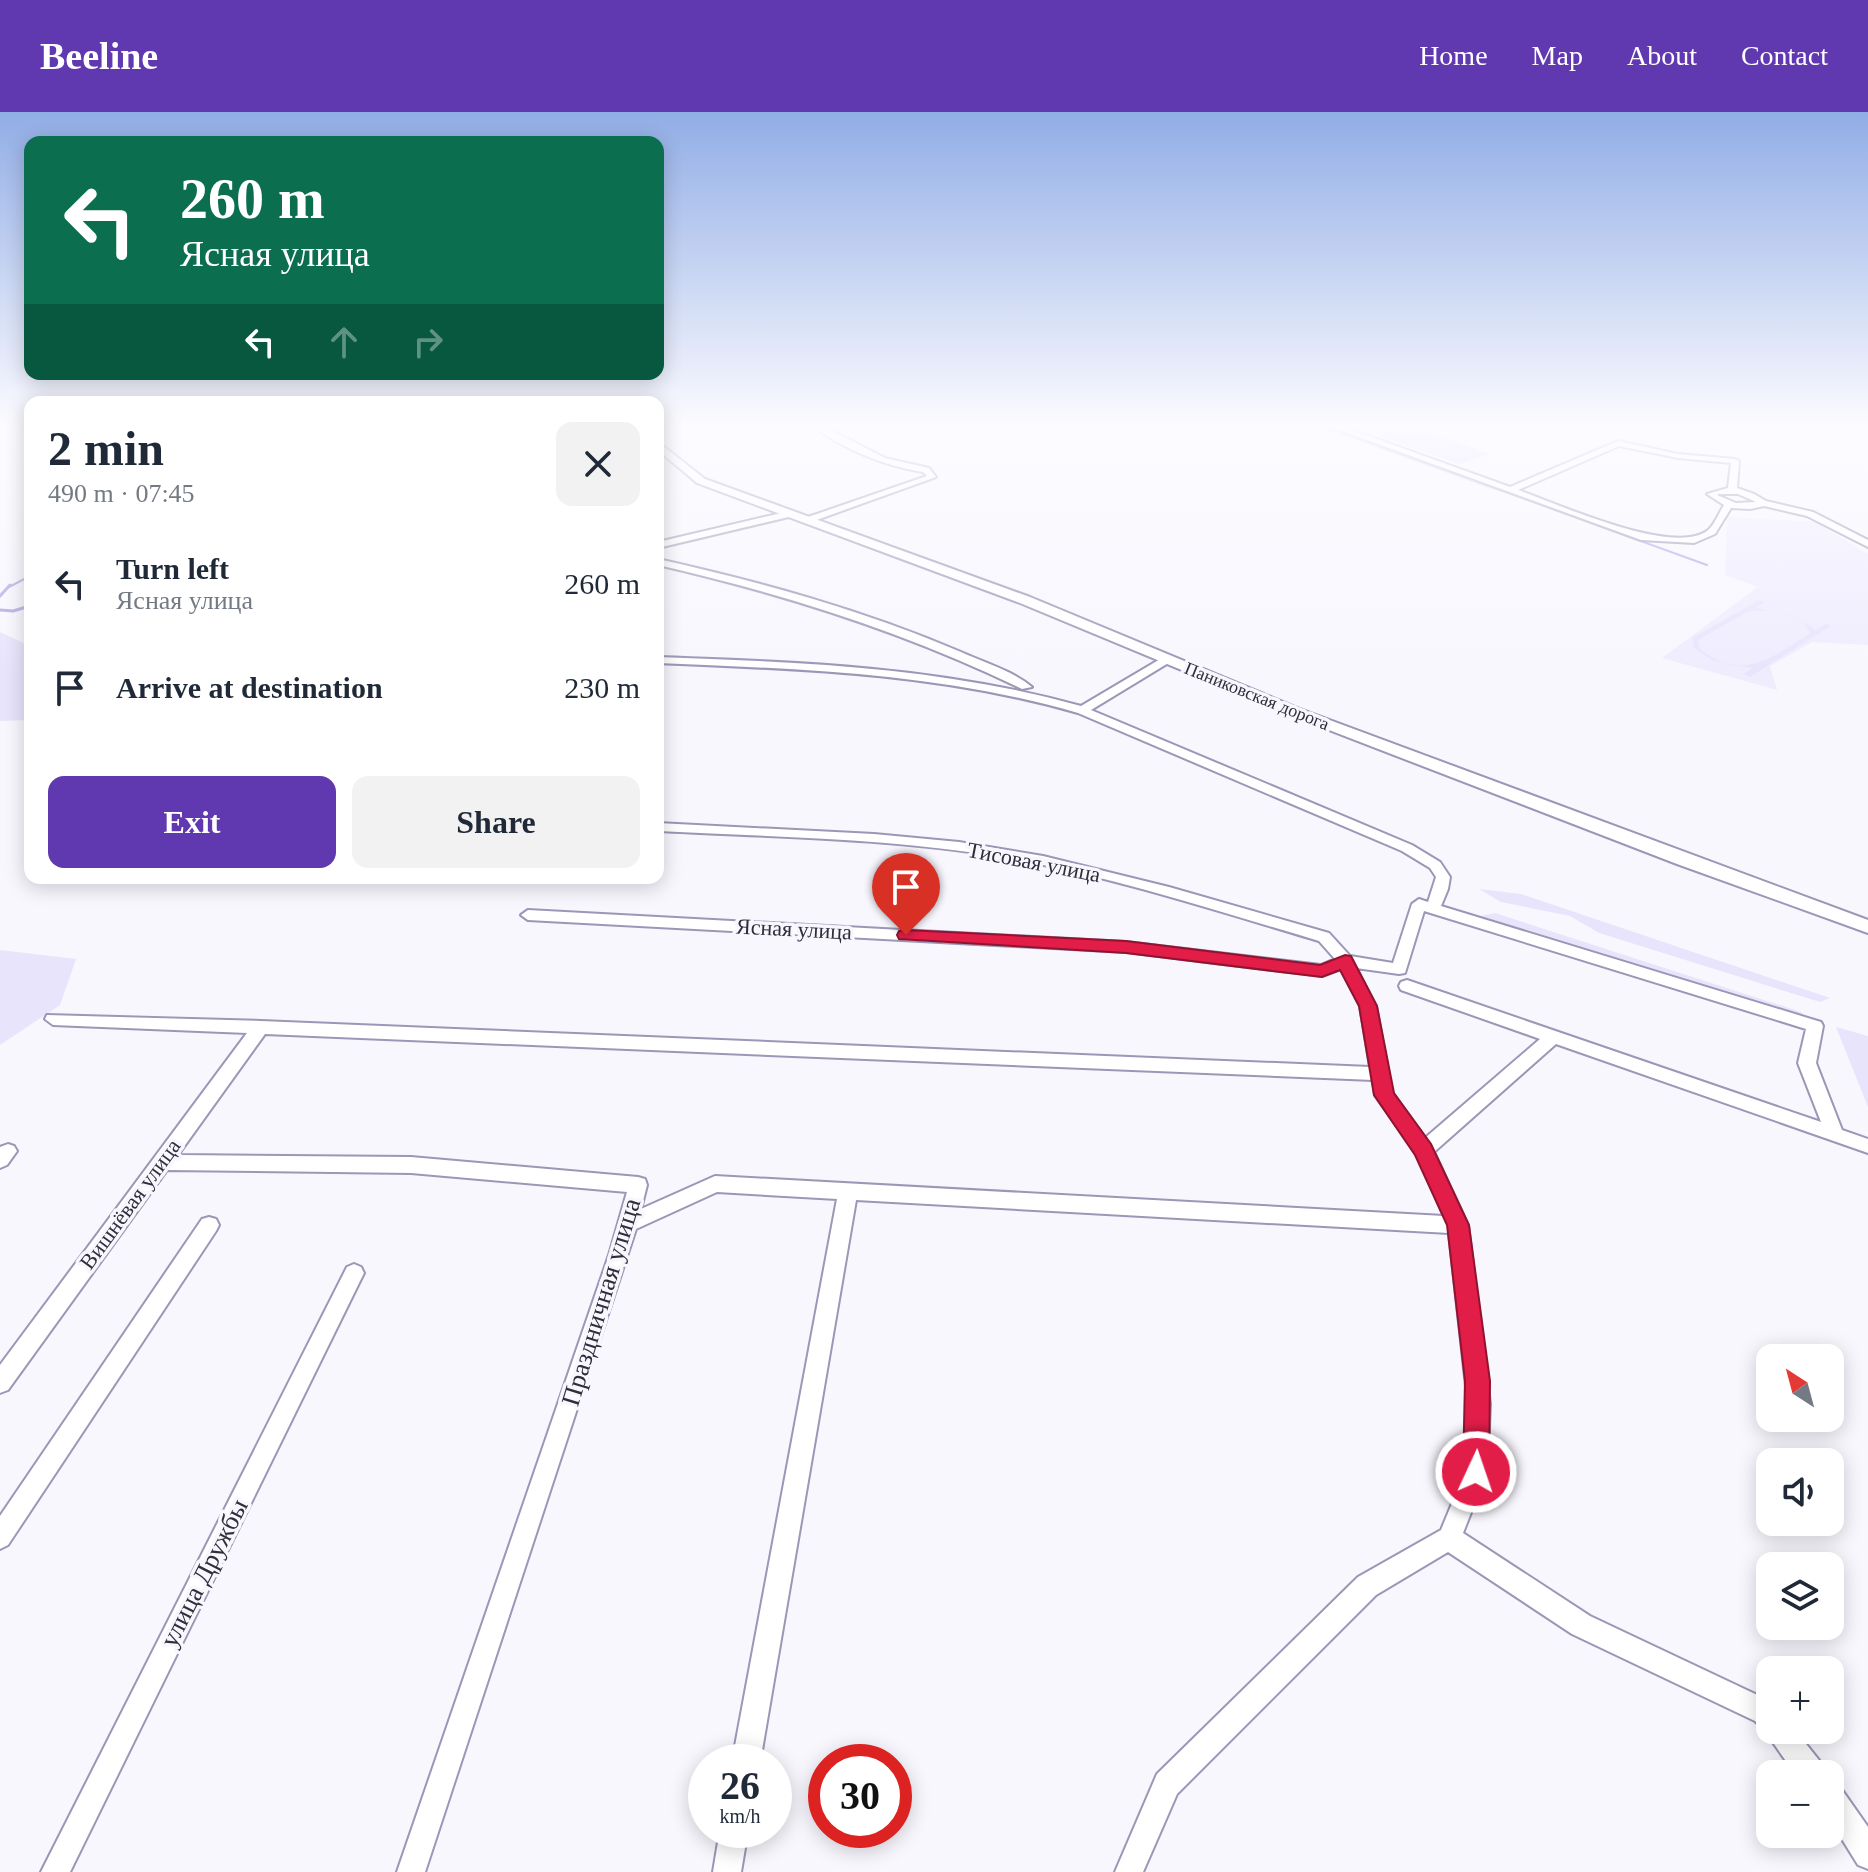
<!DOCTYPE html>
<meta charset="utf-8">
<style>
body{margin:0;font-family:"Times New Roman",serif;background:#f2f2f3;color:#1f2937;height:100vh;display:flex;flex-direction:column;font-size:30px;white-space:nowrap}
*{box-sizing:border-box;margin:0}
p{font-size:26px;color:#747a83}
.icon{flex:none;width:44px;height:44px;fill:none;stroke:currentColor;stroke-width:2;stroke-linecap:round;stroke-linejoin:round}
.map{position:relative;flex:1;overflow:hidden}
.details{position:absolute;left:24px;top:284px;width:640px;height:488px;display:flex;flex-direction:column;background:#fff;border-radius:16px;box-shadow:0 4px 20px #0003}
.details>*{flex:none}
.top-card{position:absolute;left:24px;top:24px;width:640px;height:244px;border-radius:16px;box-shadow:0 4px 20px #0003;background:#0b6e4f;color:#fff;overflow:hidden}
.needle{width:52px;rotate:324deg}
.fabs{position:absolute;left:1756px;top:1232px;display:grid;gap:16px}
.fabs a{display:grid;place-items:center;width:88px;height:88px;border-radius:16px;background:#fff;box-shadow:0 4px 20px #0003;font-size:40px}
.speed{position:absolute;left:688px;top:1632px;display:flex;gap:16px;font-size:40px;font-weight:700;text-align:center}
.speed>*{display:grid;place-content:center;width:104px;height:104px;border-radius:50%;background:#fff;box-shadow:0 4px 20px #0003;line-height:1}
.speed small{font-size:20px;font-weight:400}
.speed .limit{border:12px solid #d22;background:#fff;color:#111}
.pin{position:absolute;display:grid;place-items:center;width:68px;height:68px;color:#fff;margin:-82px -34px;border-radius:50% 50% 50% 0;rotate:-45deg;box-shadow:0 0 8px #0007}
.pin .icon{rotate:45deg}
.me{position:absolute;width:88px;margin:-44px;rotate:3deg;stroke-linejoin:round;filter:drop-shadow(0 0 6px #0008)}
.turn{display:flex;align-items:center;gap:28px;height:168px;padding:0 24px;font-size:36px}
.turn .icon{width:104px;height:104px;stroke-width:2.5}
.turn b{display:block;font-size:56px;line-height:68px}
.lanes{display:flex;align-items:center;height:76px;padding:0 24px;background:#0003;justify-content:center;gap:40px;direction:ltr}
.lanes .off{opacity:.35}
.round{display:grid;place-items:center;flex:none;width:84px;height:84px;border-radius:16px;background:#f2f2f3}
.overview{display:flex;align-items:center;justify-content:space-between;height:136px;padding:0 24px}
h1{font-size:48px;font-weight:800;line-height:60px}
.primary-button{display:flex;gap:16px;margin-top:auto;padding:16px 24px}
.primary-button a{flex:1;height:92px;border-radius:16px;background:#6038b0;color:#fff;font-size:32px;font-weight:800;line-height:92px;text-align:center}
.primary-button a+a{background:#f2f2f3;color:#1f2937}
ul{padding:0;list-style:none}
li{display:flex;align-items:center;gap:24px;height:104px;padding:0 24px}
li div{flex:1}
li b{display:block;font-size:30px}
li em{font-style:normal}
header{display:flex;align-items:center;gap:48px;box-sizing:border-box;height:112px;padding:0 40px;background:#6038b0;color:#fff}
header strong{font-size:38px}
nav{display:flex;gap:44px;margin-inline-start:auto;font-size:28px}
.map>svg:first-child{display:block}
</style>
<header>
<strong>Beeline</strong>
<nav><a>Home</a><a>Map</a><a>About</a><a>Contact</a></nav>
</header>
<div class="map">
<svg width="1868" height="1760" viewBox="0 0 1868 1760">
<rect width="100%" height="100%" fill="#f8f7fe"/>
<polygon fill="#efecfe" points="1727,405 1816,410 1868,442 1868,533 1812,530 1770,554 1777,578 1662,546 1758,475 1725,463"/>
<g fill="#e8e4fc" fill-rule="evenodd">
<polygon points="1313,313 1327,313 1520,383 1490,377"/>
<path d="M1759,488L1765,490L1756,496L1792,503L1816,518L1826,512L1831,514L1750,565L1744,562L1752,556L1714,549L1694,536L1692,526ZM1749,499C1768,497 1803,500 1810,521C1774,545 1740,572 1699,536L1698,528Z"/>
<polygon points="0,520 30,534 30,608 0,609"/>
<polygon points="1479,777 1521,782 1830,886 1820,890 1599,821 1570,804 1501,790"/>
<polygon points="1495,801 1801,900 1808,907 1481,804"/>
<polygon points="0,838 76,847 60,893 0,933"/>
<polygon points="1836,915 1868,924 1868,995"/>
</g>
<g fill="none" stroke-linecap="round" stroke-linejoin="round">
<g stroke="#b0a3e2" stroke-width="2">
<polyline points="1320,313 1707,453"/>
<polyline points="9,475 30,464"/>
</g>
<g stroke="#b0a3e2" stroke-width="3">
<polyline points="0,484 10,473"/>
<polyline points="0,498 13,499 30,494"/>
</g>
</g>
<polygon fill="#dcd5fd" points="1405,313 1490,342 1459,352 1350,314"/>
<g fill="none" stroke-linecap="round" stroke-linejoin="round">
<g stroke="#9c96b7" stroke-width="4">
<g id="minor">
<path d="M811,313H821L885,346L929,356L936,365L811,410H805V406L927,364L923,360C884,354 843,337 811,313Z"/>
<path d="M1326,313H1338L1510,375L1618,329L1678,342L1735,347L1739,349L1737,376L1754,382L1766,389L1813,400L1868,428V435L1807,404L1764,394L1750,397L1731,396L1715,422L1694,431L1641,428ZM1619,334L1678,346L1731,351L1728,376L1707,382L1724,393C1719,401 1714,414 1707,419C1672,444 1558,392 1518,378ZM1719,382H1738L1756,390L1736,391L1717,383Z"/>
<polygon points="790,399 793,400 793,404 658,436 658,430"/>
<path d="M658,447C761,470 863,498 961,540C983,550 1013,559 1032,575L1022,577C905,520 784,482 658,453Z"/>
<path d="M658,545C801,550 942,555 1081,594L1162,546H1170V550L1091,598L1412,733L1440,750L1450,765L1448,777L1441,794L1821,910L1823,914L1816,951L1842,1018L1868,1027V1041L1556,932L1434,1040L1468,1113L1490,1292L1487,1360L1463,1421L1590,1504L1770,1589V1618H1795L1822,1652L1826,1662H1795L1765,1619L1755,1609L1572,1522L1448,1440L1376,1483L1177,1682L1143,1760H1115L1157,1662L1358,1465L1441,1418L1465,1360L1468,1292L1449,1121L856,1088L760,1650H732L837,1087L717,1080L636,1117L425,1760H397L609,1143L627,1080L411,1061L167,1058L8,1278L0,1281V1253L247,921L53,913L45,907L47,903L261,909L1370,955L1360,894L1341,857L1322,864L1126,840L528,808L521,803L528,798L1126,830L1321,853L1335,847L1319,829C1214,798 1110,764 1002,745C889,726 773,725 658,719V711L874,722L959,730L1043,744L1169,775L1329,821L1350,844L1393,851L1412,792L1419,787L1428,790L1436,765L1430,756L1402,739L1078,601C940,561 800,557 658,551ZM1424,799L1806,917L1798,951L1821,1010L1407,868L1401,870L1399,874L1401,878L1540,927L1425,1026L1392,981L1376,894L1356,856L1399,862L1405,861ZM265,922L1373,968L1375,983L1417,1042L1444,1104L715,1064L641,1097L647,1073L645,1067L638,1065L411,1045L178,1043Z"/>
<polygon points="8,1032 14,1034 17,1039 7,1053 0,1056 0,1035"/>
<polygon points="209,1105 216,1107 219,1113 216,1119 8,1433 0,1437 0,1404 202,1107"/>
<polygon points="354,1152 361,1155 364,1161 361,1167 70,1760 41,1760 347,1155"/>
<polygon points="1830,1671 1840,1675 1868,1715 1868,1757 1858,1753 1830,1708"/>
<polygon points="720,1718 748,1718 741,1760 713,1760"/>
</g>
</g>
<g stroke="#9c96b7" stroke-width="4">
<polygon id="tertiary" points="658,330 705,367 1030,485 1300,597 1868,808 1868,821 1677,752 1290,603 1020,491 697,371 658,338"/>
</g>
<use href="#minor" fill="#fff" fill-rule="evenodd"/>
<use href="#tertiary" fill="#fff" fill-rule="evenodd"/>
</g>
<linearGradient id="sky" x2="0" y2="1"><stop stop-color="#91ade6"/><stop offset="0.56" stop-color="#fcfbff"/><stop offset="1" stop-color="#fcfbff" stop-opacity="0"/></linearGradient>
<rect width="1868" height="560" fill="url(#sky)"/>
<polygon fill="#e11d48" stroke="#92132f" stroke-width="2" points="906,818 1126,829 1320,853 1345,843 1351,844 1377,894 1394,981 1431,1032 1469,1113 1490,1269 1489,1360 1485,1369 1476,1373 1467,1369 1463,1360 1465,1269 1447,1113 1415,1043 1374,983 1359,894 1340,858 1322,865 1126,841 899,827 897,823 899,819"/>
<g text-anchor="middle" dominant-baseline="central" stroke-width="7" stroke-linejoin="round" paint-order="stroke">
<g font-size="18" fill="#302e3b" stroke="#f8f7fe">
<text transform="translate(1257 584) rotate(22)">Паниковская дорога</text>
</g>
<g font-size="22" fill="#302e3b" stroke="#f8f7fe">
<text transform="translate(1034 750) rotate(11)">Тисовая улица</text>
<text transform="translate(794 817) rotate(3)">Ясная улица</text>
<text transform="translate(130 1092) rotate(-54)">Вишнёвая улица</text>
</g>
<g font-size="26" fill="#302e3b" stroke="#f8f7fe">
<text transform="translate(601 1190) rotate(-73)">Праздничная улица</text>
<text transform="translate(204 1461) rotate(-63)">улица Дружбы</text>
</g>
</g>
</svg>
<div class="fabs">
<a><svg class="needle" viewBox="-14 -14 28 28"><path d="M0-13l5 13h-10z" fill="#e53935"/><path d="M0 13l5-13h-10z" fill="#747a83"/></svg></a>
<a><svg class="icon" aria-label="sound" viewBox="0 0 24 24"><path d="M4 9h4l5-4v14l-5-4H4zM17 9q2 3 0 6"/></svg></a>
<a><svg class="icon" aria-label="layers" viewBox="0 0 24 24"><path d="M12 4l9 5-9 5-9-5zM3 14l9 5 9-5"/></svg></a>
<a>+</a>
<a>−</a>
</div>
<div class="speed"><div>26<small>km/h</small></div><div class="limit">30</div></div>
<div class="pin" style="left:906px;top:823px;background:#d93025"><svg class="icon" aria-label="arrive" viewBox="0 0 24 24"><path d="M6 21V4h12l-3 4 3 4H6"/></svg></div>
<svg class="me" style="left:1476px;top:1360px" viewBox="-20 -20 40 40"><circle r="17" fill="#e11d48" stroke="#fff" stroke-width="3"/><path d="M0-11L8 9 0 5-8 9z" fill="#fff"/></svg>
<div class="top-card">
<div class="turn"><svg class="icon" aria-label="left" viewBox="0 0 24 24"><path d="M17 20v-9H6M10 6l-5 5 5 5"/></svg><div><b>260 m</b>Ясная улица</div></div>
<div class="lanes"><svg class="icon" aria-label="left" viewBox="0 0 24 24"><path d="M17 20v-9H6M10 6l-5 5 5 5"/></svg><svg class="icon off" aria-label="ahead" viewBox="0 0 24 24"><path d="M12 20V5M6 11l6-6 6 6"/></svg><svg class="icon off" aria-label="right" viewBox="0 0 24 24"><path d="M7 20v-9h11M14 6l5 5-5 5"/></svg></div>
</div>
<section class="details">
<div class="overview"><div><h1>2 min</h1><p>490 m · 07:45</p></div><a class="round"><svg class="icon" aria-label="close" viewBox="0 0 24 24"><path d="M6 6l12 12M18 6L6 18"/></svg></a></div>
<ul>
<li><svg class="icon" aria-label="left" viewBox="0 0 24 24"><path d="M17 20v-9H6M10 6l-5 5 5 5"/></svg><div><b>Turn left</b><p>Ясная улица</p></div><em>260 m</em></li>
<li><svg class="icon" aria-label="arrive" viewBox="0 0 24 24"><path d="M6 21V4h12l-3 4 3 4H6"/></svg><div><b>Arrive at destination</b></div><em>230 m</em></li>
</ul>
<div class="primary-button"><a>Exit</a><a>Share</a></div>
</section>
</div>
